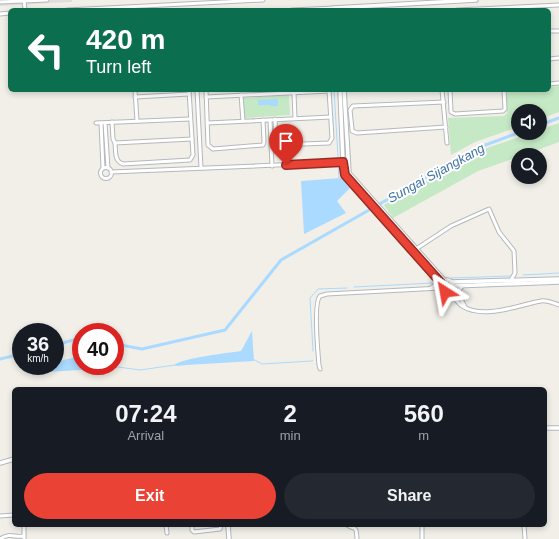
<!DOCTYPE html>
<style>
body{margin:0;font-family:Arial,sans-serif;background:#242831;color:#f1f3f6;height:100vh;display:flex;flex-direction:column;font-size:15px;white-space:nowrap}
*{box-sizing:border-box;margin:0}
p{font-size:13px;color:#9ea1a6}
.icon{flex:none;width:22px;height:22px;fill:none;stroke:currentColor;stroke-width:2;stroke-linecap:round;stroke-linejoin:round}
.map{position:relative;flex:1;overflow:hidden}
.sheet{position:absolute;left:12px;top:387px;width:535px;height:140px;display:flex;flex-direction:column;background:#171b24;border-radius:6px;box-shadow:0 2px 6px #0003}
.sheet>*{flex:none}
.banner{position:absolute;left:8px;top:8px;width:543px;height:84px;border-radius:6px;box-shadow:0 2px 6px #0003;background:#0b6e4f;color:#fff;overflow:hidden}
.buttons{position:absolute;left:511px;top:104px;display:grid;gap:8px}
.buttons a{display:grid;place-items:center;width:36px;height:36px;border-radius:50%;background:#171b24;box-shadow:0 2px 6px #0003;font-size:20px}
.speed{position:absolute;left:12px;top:323px;display:flex;gap:8px;font-size:20px;font-weight:700;text-align:center}
.speed>*{display:grid;place-content:center;width:52px;height:52px;border-radius:50%;background:#171b24;box-shadow:0 2px 6px #0003;line-height:1}
.speed small{font-size:10px;font-weight:400}
.speed .limit{border:6px solid #d22;background:#fff;color:#111}
.pin{position:absolute;display:grid;place-items:center;width:34px;height:34px;color:#fff;margin:-41px -17px;border-radius:50% 50% 50% 0;rotate:-45deg;box-shadow:0 0 4px #0007}
.pin .icon{rotate:45deg}
.me{position:absolute;width:44px;margin:-22px;rotate:326deg;stroke-linejoin:round;filter:drop-shadow(0 0 3px #0008)}
.turn{display:flex;align-items:center;gap:14px;height:84px;padding:0 12px;font-size:18px}
.turn .icon{width:52px;height:52px;stroke-width:2.5}
.turn b{display:block;font-size:28px;line-height:34px}
.eta{display:flex;justify-content:space-evenly;align-items:center;height:68px;text-align:center}
.eta b{font-size:24px;font-weight:700;line-height:28px}
.button{display:flex;gap:8px;margin-top:auto;padding:8px 12px}
.button a{flex:1;height:46px;border-radius:24px;background:#ea4335;color:#fff;font-size:16px;font-weight:700;line-height:46px;text-align:center}
.button a+a{background:#242831;color:#f1f3f6}
.map>svg:first-child{display:block}
</style>
<div class="map">
<svg width="559" height="539" viewBox="0 0 559 539">
<rect width="100%" height="100%" fill="#f1efe8"/>
<polygon fill="#e0deda" points="0,0 72,0 72,2 0,6"/>
<g fill="#c5e8c5">
<polygon points="559,86 559,112 540,119 540,111 518,111 518,127 475,142 451,155 448,118 504,116 507,113 507,91 508,90 549,90 549,87"/>
<polygon points="289,95 290,115 244,118 243,98"/>
<polygon points="559,123 559,142 524,155 518,155 518,157 478,171 393,218 384,205 481,150 531,133 540,133 540,130"/>
</g>
<g fill="#aadaff">
<polygon points="278,99 278,106 270,106 270,105 258,105 258,100"/>
<polygon points="341,178 350,188 337,201 346,213 304,234 301,181"/>
<path d="M252,331L254,361L186,365L177,366L174,365C183,358 227,353 241,351Z"/>
<polygon points="81,356 81,366 114,366 118,367 115,368 29,373 29,368 37,366 55,366 55,362"/>
</g>
<g fill="none" stroke-linecap="round" stroke-linejoin="round">
<g stroke="#aadaff" stroke-width="1">
<polyline points="334,90 338,157"/>
<polyline points="338,165 339,178"/>
<polyline points="523,275 559,273"/>
<polyline points="451,278 510,276"/>
<polyline points="354,287 433,283"/>
<polyline points="313,351 310,298 318,289 347,288"/>
<polyline points="253,359 262,364 312,361 313,360"/>
<polyline points="118,367 140,370 175,365"/>
</g>
<g stroke="#aadaff" stroke-width="3">
<polyline points="540,125 559,118"/>
<polyline points="115,344 142,349 225,330 281,260 480,147 518,133"/>
<polyline points="55,345 81,338"/>
<polyline points="0,359 21,354"/>
</g>
<g stroke="#b5b8bc" stroke-width="5">
<g id="minor">
<polyline points="24,0 25,10"/>
<polyline points="0,2 47,0"/>
<polyline points="67,10 263,0"/>
<polyline points="292,10 334,8"/>
<polyline points="457,10 559,5"/>
<polyline points="0,14 10,13"/>
<polyline points="549,31 559,31"/>
<polyline points="549,59 559,58"/>
<polyline points="549,84 559,83"/>
<polyline points="135,90 137,121"/>
<polyline points="197,90 201,168"/>
<polyline points="206,90 208,145 213,149 263,145 264,142 263,120"/>
<polyline points="442,90 447,143"/>
<polyline points="450,90 451,112 455,114 503,111 505,109 504,90"/>
<polyline points="294,93 295,118"/>
<polyline points="241,95 243,121"/>
<polyline points="135,97 189,94"/>
<polyline points="206,97 329,91"/>
<polyline points="444,102 353,106 350,110 352,129 352,131 357,133 446,127"/>
<polyline points="275,119 276,142 278,145 329,143 332,138 329,90"/>
<polyline points="270,120 272,166"/>
<polyline points="112,122 113,139 115,143 192,139"/>
<polyline points="96,123 190,119"/>
<polyline points="101,123 103,168"/>
<polyline points="105,123 108,168"/>
<polyline points="207,123 331,117"/>
<path d="M115,143C116,152 114,161 123,164L190,160L193,155L189,90"/>
<circle cx="106" cy="173" r="5.5"/>
<polyline points="111,172 348,162"/>
<polyline points="416,249 451,226 489,209 499,232 514,251 515,273 511,280"/>
<polyline points="452,290 462,301 465,307"/>
<path d="M449,292C453,296 457,302 462,306C484,320 518,305 541,301C547,300 553,303 559,305"/>
<path d="M320,369L319,365C318,353 313,303 320,296L327,294L441,288"/>
<polyline points="0,516 14,515"/>
<polyline points="24,525 24,539"/>
<polyline points="166,525 167,533"/>
<polyline points="192,525 192,530 194,532 220,529 221,525"/>
<path d="M347,525C356,531 356,524 357,539"/>
<polyline points="422,525 422,539"/>
<polyline points="524,525 525,539"/>
<path d="M0,539C11,532 14,538 24,536"/>
</g>
</g>
<g stroke="#b5b8bc" stroke-width="5.5">
<g id="tertiary">
<polyline points="334,10 334,8 476,0"/>
<polyline points="340,90 343,162 345,175 441,284"/>
<polyline points="344,90 349,173 445,281"/>
<circle cx="447" cy="286" r="6"/>
<polyline points="451,282 559,279"/>
<polyline points="453,286 559,282"/>
<polyline points="431,288 436,285 437,279"/>
<polyline points="458,296 459,290 462,286"/>
<polyline points="545,428 559,428"/>
<polyline points="0,463 14,459"/>
<polyline points="228,525 229,539"/>
</g>
</g>
<use href="#minor" stroke="#fff" stroke-width="3"/>
<use href="#tertiary" stroke="#fff" stroke-width="3.5"/>
</g>
<g fill="none" stroke-linecap="round" stroke-linejoin="round">
<g stroke="#982c22" stroke-width="10">
<polyline id="route" points="286,165 343,162 345,175 442,284 441,288 445,292"/>
</g>
<use href="#route" stroke="#ea4335" stroke-width="7"/>
</g>
<g text-anchor="middle" dominant-baseline="central" stroke-width="4" stroke-linejoin="round" paint-order="stroke">
<g font-size="13" font-style="italic" fill="#4174aa" stroke="#fff">
<text transform="translate(436 173) rotate(-29)">Sungai Sijangkang</text>
</g>
</g>
</svg>
<div class="buttons">
<a><svg class="icon" aria-label="sound" viewBox="0 0 24 24"><path d="M4 9h4l5-4v14l-5-4H4zM17 9q2 3 0 6"/></svg></a>
<a><svg class="icon" aria-label="search" viewBox="0 0 24 24"><circle cx="10" cy="10" r="6"/><path d="M15 15l6 6"/></svg></a>
</div>
<div class="speed"><div>36<small>km/h</small></div><div class="limit">40</div></div>
<div class="pin" style="left:286px;top:165px;background:#d93025"><svg class="icon" aria-label="arrive" viewBox="0 0 24 24"><path d="M6 21V4h12l-3 4 3 4H6"/></svg></div>
<svg class="me" style="left:445px;top:292px" viewBox="-20 -20 40 40"><path d="M0-17L14 15 0 8-14 15z" fill="#ea4335" stroke="#fff" stroke-width="4"/></svg>
<div class="banner">
<div class="turn"><svg class="icon" aria-label="left" viewBox="0 0 24 24"><path d="M17 20v-9H6M10 6l-5 5 5 5"/></svg><div><b>420 m</b>Turn left</div></div>
</div>
<section class="sheet">
<div class="eta">
<div><b>07:24</b><p>Arrival</p></div>
<div><b>2</b><p>min</p></div>
<div><b>560</b><p>m</p></div>
</div>
<div class="button"><a>Exit</a><a>Share</a></div>
</section>
</div>
